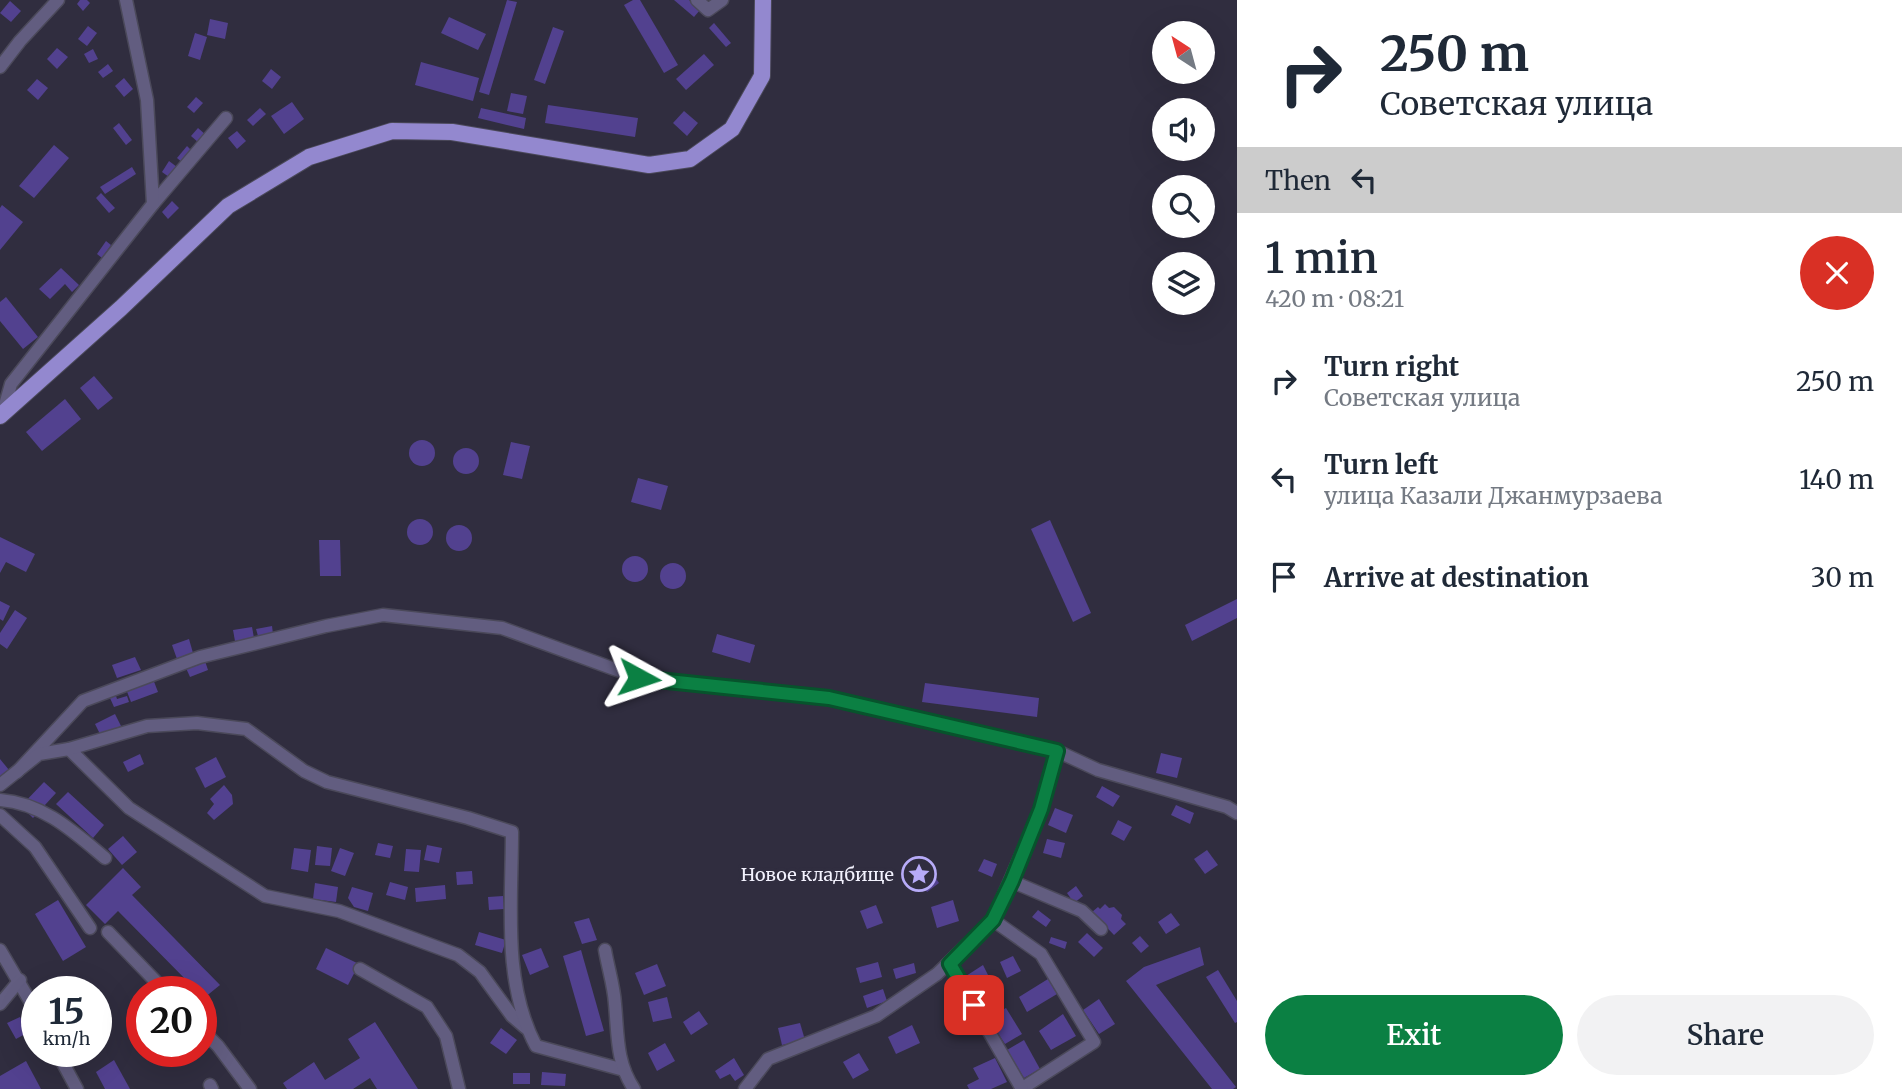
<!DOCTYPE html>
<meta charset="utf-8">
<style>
body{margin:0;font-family:Merriweather,serif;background:#f2f2f3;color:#1f2937;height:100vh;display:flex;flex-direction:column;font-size:26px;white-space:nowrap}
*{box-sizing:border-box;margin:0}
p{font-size:23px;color:#747a83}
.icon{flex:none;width:38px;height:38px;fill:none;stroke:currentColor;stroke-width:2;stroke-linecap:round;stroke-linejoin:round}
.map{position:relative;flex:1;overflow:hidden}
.details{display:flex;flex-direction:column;background:#fff;width:665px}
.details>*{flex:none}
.top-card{background:#fff;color:#1f2937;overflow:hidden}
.needle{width:46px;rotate:324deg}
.buttons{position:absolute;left:1152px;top:21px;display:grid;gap:14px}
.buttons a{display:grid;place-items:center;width:63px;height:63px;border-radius:50%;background:#fff;box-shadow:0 7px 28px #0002;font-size:35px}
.speed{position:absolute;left:21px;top:976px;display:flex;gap:14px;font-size:35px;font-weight:700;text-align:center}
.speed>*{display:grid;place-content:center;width:91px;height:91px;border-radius:50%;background:#fff;box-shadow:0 7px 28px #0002;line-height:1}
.speed small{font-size:18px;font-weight:400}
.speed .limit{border:10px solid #d22;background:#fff;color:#111}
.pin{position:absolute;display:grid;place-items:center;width:60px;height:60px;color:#fff;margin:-30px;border-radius:14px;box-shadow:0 4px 10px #0006}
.me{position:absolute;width:77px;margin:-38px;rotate:95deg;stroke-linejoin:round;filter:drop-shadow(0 0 5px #0008)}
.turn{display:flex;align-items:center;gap:24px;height:147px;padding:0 28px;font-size:32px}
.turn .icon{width:91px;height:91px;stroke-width:2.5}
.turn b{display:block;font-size:49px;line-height:60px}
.then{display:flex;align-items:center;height:66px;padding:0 28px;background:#0003;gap:14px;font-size:26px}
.round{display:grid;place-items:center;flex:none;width:74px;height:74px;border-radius:37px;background:#f2f2f3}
.head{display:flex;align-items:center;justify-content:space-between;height:119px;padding:0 28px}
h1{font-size:42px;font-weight:600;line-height:52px}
.action{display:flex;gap:14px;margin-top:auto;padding:14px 28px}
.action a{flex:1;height:80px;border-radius:42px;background:#0b8043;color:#fff;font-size:28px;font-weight:600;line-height:80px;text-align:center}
.action a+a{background:#f2f2f3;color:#1f2937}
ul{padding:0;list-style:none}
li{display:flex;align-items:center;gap:21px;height:98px;padding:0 28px}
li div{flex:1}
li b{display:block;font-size:26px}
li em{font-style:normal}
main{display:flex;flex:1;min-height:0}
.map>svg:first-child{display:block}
</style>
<main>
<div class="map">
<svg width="1237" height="1089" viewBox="0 0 1237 1089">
<rect width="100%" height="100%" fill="#302d3f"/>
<g fill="#52418f">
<polygon points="80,0 87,0 90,3 83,11 77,4"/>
<polygon points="507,0 517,2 489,95 479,92"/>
<polygon points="633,0 640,0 678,65 664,73 624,5"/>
<polygon points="674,0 689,0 700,10 694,17"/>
<polygon points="10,1 21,11 11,22 0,13"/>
<polygon points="449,17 486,34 478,50 441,33"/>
<polygon points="210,19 228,23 225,39 207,35"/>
<polygon points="714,23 731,43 726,47 709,28"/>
<polygon points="88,26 97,33 87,46 78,39"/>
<polygon points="553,27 564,31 545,84 534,80"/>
<polygon points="195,33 207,37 200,60 188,56"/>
<polygon points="57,48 68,57 57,69 47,59"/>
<polygon points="93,49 98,59 89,63 84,54"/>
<polygon points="704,54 714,65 686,90 676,79"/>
<polygon points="421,62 479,78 473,101 415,85"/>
<polygon points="108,64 113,71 103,78 98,72"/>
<polygon points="271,69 281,77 272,89 262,81"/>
<polygon points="124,78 133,89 124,97 115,86"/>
<polygon points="37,79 48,88 38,100 27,90"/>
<polygon points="511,93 527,96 523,114 507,111"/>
<polygon points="196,97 203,103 194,113 187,107"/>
<polygon points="292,102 304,119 284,134 271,116"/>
<polygon points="548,105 638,118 635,137 545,123"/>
<polygon points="260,108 266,114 253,126 247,120"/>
<polygon points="481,108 526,118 524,129 478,118"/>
<polygon points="684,111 698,123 687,136 673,123"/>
<polygon points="119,123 132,140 126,145 113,128"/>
<polygon points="198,128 206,135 199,143 191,136"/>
<polygon points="237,131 246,141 237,149 228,138"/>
<polygon points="54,145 69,158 34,198 19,186"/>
<polygon points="187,146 194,153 184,164 177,158"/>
<polygon points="169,161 177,167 169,177 162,172"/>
<polygon points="132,167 136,174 105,194 100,187"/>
<polygon points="101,193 115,208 109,213 96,198"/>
<polygon points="172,201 179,208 168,219 162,212"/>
<polygon points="2,205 23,222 0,250 0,208"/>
<polygon points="106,241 111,245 102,258 97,254"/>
<polygon points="61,268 79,285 72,292 65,284 50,299 39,289"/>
<polygon points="6,297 38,337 23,349 0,321 0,302"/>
<polygon points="94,376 113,398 98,410 80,388"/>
<polygon points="65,399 81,419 42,451 26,432"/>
<circle cx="422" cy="453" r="13"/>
<polygon points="511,442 530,446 522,479 503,475"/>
<circle cx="466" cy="461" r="13"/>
<polygon points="638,478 668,486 661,510 631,502"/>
<circle cx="420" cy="532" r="13"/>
<polygon points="1050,520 1091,613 1073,622 1031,529"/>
<circle cx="459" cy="538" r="13"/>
<polygon points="0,537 35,554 26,572 6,562 0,573"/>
<polygon points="319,540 340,540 341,576 320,576"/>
<circle cx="635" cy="569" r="13"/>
<circle cx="673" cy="576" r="13"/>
<polygon points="1237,599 1237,618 1192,641 1185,625"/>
<polygon points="0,601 10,606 3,621 0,619"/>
<polygon points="15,610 27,618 7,649 0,644 0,633"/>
<polygon points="272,626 273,634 258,636 256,629"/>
<polygon points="252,627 254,638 235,641 233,630"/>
<polygon points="717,634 755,645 750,663 712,652"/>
<polygon points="189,639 193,653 177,659 172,645"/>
<polygon points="135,657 141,670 117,678 112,665"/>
<polygon points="205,661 208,670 190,677 186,668"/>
<polygon points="153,679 158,692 131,702 126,689"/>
<polygon points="925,683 1039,698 1037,717 922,702"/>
<polygon points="116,696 117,699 127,696 129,702 114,707 110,698"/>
<polygon points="115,714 121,726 101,736 95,724"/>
<polygon points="1161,753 1182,758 1177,778 1156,773"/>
<polygon points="140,754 144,764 128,772 123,762"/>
<polygon points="216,757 226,777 205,788 195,768"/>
<polygon points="0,759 9,770 0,778"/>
<polygon points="44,782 56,793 33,818 21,806"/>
<polygon points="224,785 232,795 233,804 214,820 207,813 214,804 210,799"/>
<polygon points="1102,786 1120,796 1113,807 1096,797"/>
<polygon points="68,792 104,825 93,838 56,804"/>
<polygon points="1176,805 1194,813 1190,824 1171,815"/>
<polygon points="1055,808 1073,815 1066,833 1048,825"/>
<polygon points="1118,820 1132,827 1124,841 1111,834"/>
<polygon points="123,836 137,852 122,865 108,849"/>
<polygon points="1047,839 1065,843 1061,858 1043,853"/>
<polygon points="378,843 393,846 390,858 375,855"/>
<polygon points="427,845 442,848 439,863 424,860"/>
<polygon points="317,846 332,848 330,866 315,865"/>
<polygon points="294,848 311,850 308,872 291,869"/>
<polygon points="340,848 354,853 345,876 331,871"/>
<polygon points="406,849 421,850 419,872 404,871"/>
<polygon points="1207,850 1218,865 1205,874 1194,859"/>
<polygon points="984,859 997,864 992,877 978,871"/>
<polygon points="123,868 141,887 132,895 220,985 204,998 201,992 198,992 118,911 105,924 86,905"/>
<polygon points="472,871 473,884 457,885 456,872"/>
<polygon points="931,871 939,883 927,892 919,879"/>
<polygon points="390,882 408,887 405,900 386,895"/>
<polygon points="315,883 338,887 336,902 313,899"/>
<polygon points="445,885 446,899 416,902 415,888"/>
<polygon points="1076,886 1083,896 1074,903 1067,893"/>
<polygon points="352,887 373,893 368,911 354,907 348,898"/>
<polygon points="503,896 504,909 489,910 488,897"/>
<polygon points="58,900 86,947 63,961 35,914"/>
<polygon points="953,900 959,921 937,928 931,907"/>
<polygon points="1105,904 1109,908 1114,907 1122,915 1121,919 1126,924 1114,935 1092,912 1098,907 1100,909"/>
<polygon points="876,905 883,923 867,929 860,911"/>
<polygon points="1038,910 1051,920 1046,927 1032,917"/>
<polygon points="1171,913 1180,925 1166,934 1158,922"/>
<polygon points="589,918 597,940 582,944 574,922"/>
<polygon points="479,932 506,940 502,953 475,945"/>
<polygon points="1087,933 1103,948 1094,957 1078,942"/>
<polygon points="1140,936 1149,946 1141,953 1132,943"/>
<polygon points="1051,937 1067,942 1065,949 1049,943"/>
<polygon points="1200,947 1204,965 1156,985 1236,1087 1233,1089 1212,1089 1126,981 1144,967"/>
<polygon points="326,948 359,964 348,985 316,969"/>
<polygon points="541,948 549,967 530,975 522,955"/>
<polygon points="581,950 604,1031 586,1036 563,956"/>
<polygon points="1013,956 1021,971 1007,978 1000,962"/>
<polygon points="878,962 882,977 860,983 856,968"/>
<polygon points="914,963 916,973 896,979 893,969"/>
<polygon points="657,964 666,986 644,995 635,973"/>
<polygon points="983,965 990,979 974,989 966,976"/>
<polygon points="1218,970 1237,1001 1237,1022 1235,1023 1206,977"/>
<polygon points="1048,979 1057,994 1027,1012 1019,997"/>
<polygon points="883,989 887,1001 867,1008 863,996"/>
<polygon points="667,997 672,1018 653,1022 648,1002"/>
<polygon points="959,998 964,1012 949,1018 944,1003"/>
<polygon points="1099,999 1115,1024 1099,1034 1083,1010"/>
<polygon points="1006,1008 1022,1034 1005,1044 988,1018"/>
<polygon points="699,1011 708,1024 691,1035 683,1022"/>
<polygon points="1063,1014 1076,1036 1051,1050 1039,1031"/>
<polygon points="20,1017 27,1033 16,1039 7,1023"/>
<polygon points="375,1022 418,1089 377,1089 370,1078 353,1089 287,1089 283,1083 314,1062 325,1080 360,1058 348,1039"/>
<polygon points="800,1023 805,1040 782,1045 778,1028"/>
<polygon points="912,1025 920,1043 896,1054 888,1037"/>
<polygon points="501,1028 517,1040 506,1054 490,1043"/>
<polygon points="1024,1040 1040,1069 1024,1078 1007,1050"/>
<polygon points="665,1043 675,1061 657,1071 648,1053"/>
<polygon points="859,1053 869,1070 853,1079 843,1062"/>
<polygon points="734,1058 744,1075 735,1081 730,1074 720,1079 715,1071"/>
<polygon points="995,1058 1007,1082 991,1089 969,1089 967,1085 979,1079 973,1068"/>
<polygon points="114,1060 130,1089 105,1089 96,1072"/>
<polygon points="26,1061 41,1089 0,1089 0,1076"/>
<polygon points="542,1072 566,1074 565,1086 541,1085"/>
<rect x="513" y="1073" width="17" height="11"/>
</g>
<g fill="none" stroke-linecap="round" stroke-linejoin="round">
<g stroke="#4b495a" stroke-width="15">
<g id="minor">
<polyline points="697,0 708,10 722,0"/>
<polyline points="0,67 20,41 58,0"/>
<polyline points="153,204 226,118"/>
<polyline points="0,410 3,412 11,384 153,204 147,100 126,0"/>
<polyline points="69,749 129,808 265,896 339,911 458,955 480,972 512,1016 526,1028"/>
<polyline points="17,772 83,701 200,657 326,626 383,615 502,628 639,678 829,698 1057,751 1098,770 1227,807 1237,813"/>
<path d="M0,785L39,754L69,749L147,726L197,723L246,729L304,771L327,782L468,818L512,832C512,902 502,982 536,1046L624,1070"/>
<path d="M0,800C43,803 74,832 105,858"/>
<polyline points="0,815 35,847 90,928"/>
<polyline points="1011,881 1082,911 1101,929"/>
<polyline points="993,920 1041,954 1094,1042 1021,1089"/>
<polyline points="108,932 166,992"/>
<polyline points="0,950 37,1013"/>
<path d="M605,950C608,968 614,986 615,1004C618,1035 616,1062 634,1089"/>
<polyline points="950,964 1022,1089"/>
<polyline points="360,969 427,1007 446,1036 459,1089"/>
<polyline points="0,1004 20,980"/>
<polyline points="201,1029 218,1046 250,1089"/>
<polyline points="57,1052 77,1089"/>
<polyline points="210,1085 212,1089"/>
<polyline points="745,1089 768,1059 876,1016 937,974 993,920 1041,809 1057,751"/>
</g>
</g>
<g stroke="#4b495a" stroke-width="18">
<polyline id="major" points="0,416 121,308 228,206 309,157 392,131 452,132 649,165 690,159 732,129 762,76 763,0"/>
</g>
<use href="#minor" stroke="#625d80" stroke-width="12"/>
<use href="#major" stroke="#9388cf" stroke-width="16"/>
</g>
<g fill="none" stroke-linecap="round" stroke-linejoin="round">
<g stroke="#07532c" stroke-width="18">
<polyline id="route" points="639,678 829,698 1057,751 1041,809 1012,881 993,920 950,964 974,1005"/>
</g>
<use href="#route" stroke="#0b8043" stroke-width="12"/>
</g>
<defs>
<g id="sight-ring" transform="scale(1.75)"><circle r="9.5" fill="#302d3f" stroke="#b7abf8" stroke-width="1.5"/><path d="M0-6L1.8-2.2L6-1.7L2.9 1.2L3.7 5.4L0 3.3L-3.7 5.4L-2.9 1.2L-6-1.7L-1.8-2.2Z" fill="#b7abf8"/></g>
</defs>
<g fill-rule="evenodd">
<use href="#sight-ring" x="919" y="874"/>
</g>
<g text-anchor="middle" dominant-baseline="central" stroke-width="7" stroke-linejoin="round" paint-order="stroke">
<g font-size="18" fill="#f3f2fe" stroke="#302d3f" text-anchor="end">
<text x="894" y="874">Новое кладбище</text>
</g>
</g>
</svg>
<div class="buttons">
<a><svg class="needle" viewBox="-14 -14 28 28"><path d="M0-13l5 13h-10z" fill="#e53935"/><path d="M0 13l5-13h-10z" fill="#747a83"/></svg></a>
<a><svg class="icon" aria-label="sound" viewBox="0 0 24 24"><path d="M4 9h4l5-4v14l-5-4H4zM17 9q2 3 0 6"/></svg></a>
<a><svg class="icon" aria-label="search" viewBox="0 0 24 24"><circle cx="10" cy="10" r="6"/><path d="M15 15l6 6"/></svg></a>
<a><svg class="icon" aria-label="layers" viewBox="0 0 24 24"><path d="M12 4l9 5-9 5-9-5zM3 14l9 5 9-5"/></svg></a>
</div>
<div class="speed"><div>15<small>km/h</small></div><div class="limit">20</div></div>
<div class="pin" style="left:974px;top:1005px;background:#d93025"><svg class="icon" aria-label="arrive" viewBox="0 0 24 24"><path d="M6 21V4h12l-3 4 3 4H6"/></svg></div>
<svg class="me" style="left:639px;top:678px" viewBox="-20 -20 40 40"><path d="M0-17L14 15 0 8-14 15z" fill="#0b8043" stroke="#fff" stroke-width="4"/></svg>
</div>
<section class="details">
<div class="top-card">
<div class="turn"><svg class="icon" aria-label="right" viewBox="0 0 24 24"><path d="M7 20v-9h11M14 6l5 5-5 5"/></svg><div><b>250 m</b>Советская улица</div></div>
<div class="then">Then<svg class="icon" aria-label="left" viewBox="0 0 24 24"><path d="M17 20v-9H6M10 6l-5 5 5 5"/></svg></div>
</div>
<div class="head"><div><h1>1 min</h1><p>420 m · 08:21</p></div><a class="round" style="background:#d93025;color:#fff"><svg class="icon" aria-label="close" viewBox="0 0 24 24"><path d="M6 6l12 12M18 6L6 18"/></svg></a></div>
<ul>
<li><svg class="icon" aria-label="right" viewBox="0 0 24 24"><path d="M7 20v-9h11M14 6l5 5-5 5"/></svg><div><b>Turn right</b><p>Советская улица</p></div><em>250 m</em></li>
<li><svg class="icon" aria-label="left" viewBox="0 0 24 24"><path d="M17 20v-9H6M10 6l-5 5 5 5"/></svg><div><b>Turn left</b><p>улица Казали Джанмурзаева</p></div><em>140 m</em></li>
<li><svg class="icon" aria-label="arrive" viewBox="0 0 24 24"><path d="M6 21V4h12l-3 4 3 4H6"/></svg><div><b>Arrive at destination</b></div><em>30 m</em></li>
</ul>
<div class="action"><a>Exit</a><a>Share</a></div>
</section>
</main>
